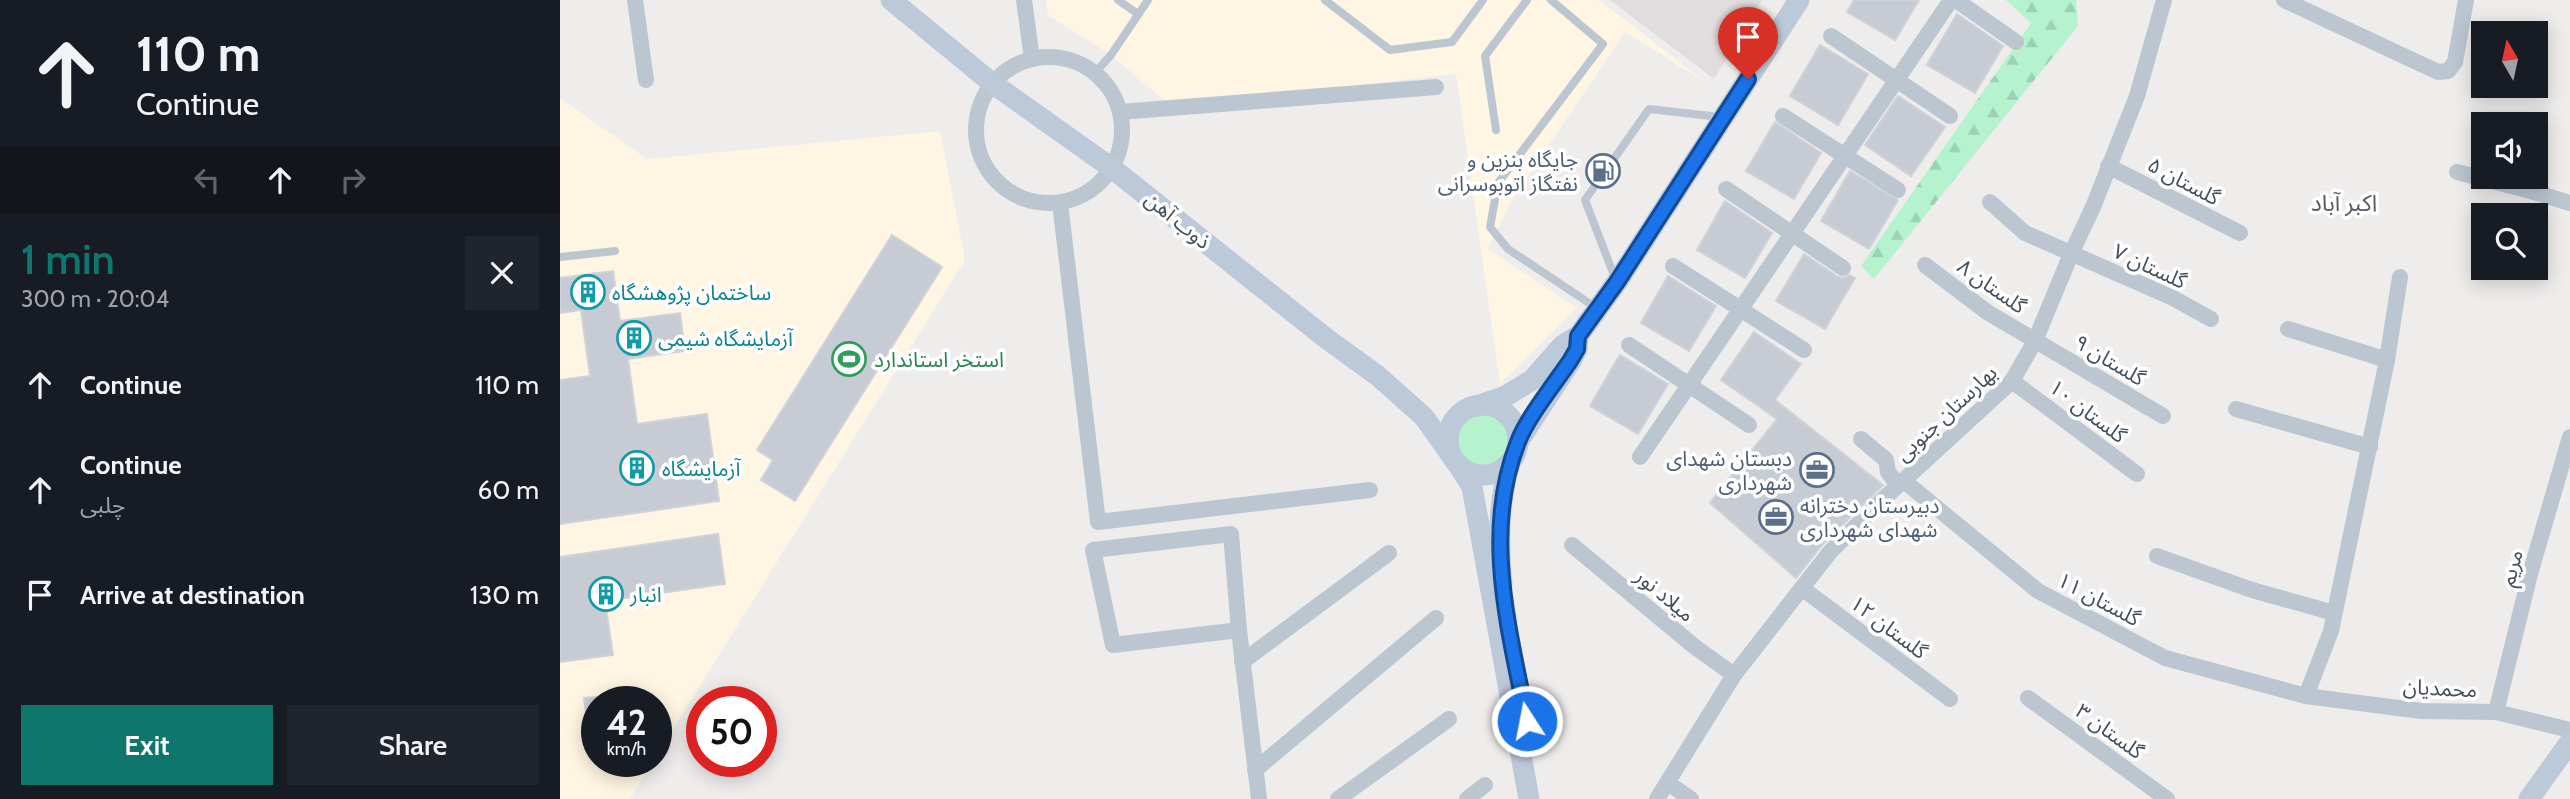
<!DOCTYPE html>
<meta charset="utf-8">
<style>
body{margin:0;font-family:Cabin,"Noto Sans Arabic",sans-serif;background:#20242c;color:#f1f3f6;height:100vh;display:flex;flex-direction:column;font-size:26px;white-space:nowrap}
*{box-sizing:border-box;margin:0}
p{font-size:23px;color:#9ea1a6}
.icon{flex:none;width:38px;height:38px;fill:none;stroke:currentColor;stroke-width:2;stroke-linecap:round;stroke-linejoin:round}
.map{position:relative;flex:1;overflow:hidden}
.details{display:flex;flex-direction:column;background:#171b24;width:560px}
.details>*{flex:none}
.hud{background:#171b24;color:#f1f3f6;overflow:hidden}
.needle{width:46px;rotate:351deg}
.buttons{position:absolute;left:1911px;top:21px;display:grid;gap:14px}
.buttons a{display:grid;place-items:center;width:77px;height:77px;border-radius:0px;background:#171b24;box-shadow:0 4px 18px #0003;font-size:35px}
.speed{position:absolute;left:21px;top:686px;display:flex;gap:14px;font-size:35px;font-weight:700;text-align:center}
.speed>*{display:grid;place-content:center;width:91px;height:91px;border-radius:50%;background:#171b24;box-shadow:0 4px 18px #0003;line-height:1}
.speed small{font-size:18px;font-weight:400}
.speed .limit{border:10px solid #d22;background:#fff;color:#111}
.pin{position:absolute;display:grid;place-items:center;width:60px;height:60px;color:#fff;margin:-72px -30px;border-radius:50% 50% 50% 0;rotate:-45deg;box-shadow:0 0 7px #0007}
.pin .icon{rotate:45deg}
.me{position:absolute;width:77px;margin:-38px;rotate:349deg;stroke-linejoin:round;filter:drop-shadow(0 0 5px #0008)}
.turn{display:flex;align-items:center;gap:24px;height:147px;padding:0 21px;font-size:32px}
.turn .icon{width:91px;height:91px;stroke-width:2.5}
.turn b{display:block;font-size:49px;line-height:60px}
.lanes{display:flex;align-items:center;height:66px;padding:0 21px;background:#0003;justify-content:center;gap:35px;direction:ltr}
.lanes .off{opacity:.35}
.round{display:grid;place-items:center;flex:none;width:74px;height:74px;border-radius:0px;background:#20242c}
.headline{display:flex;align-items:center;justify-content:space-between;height:119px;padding:0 21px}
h1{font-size:42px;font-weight:600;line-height:52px;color:#0f766e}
.button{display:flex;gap:14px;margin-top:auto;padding:14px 21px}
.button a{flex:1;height:80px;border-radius:0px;background:#0f766e;color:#fff;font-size:28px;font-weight:600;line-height:80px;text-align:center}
.button a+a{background:#20242c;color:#f1f3f6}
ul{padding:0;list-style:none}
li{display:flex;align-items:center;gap:21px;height:105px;padding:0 21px}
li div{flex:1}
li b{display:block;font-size:26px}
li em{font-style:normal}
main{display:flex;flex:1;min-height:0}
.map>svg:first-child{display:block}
</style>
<main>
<section class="details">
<div class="hud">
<div class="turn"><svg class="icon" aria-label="ahead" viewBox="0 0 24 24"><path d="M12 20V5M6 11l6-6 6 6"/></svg><div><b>110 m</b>Continue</div></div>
<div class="lanes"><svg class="icon off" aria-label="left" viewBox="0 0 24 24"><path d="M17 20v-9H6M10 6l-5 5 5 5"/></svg><svg class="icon" aria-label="ahead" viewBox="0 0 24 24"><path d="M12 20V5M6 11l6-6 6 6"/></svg><svg class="icon off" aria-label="right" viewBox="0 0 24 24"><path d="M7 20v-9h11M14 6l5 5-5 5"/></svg></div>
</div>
<div class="headline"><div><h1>1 min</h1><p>300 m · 20:04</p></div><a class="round"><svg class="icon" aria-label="close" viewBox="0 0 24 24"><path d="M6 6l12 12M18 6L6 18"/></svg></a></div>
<ul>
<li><svg class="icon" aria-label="ahead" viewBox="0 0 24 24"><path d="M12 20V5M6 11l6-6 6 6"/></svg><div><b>Continue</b></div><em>110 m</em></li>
<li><svg class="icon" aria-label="ahead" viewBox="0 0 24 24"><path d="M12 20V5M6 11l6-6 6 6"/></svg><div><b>Continue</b><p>چلبی</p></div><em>60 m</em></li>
<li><svg class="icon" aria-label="arrive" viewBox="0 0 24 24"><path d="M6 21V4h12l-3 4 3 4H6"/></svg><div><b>Arrive at destination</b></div><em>130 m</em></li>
</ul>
<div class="button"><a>Exit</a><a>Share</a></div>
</section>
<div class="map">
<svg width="2010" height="799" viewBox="0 0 2010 799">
<defs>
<pattern id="forest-firs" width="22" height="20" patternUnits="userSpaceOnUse" patternTransform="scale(1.75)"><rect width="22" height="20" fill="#b4f3ce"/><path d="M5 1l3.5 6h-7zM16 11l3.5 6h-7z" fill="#9cd2b3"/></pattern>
</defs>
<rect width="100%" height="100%" fill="#efecec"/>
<g fill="#fef6e2">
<polygon points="486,0 1039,0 1147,83 1065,32 953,198 928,249 1017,308 940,384 896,74 612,107 551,55 488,15"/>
<polygon points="0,98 87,159 380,131 405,260 96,756 96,702 37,702 37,761 93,761 70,799 0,799"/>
</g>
<polygon fill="#e1ddde" points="1050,0 1202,0 1154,79"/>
<circle fill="#b4f3ce" cx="923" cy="439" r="30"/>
<polygon fill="url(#forest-firs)" points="1446,0 1516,0 1518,26 1314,279 1301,266 1471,23"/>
<g fill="#c7cbd3" stroke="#cfd2d9" stroke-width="2">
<polygon points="1294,0 1359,0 1335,40 1287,12"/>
<polygon points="1397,14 1443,46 1415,93 1367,65"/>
<polygon points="1260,45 1308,74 1278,125 1230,96"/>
<polygon points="1338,96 1385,127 1351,176 1305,145"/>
<polygon points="1215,122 1261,153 1234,199 1186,171"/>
<polygon points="1290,171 1338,200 1309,249 1261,221"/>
<polygon points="1165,201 1212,233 1185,278 1137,250"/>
<polygon points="332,235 382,267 235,501 201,480 213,460 197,450"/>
<polygon points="1244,254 1278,277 1283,278 1290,275 1295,278 1265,329 1216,301"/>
<polygon points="53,271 60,321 120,313 125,351 68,359 77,424 147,414 159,501 0,524 0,380 30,376 21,310 0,313 0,278"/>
<polygon points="1108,276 1156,306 1129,351 1081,323"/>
<polygon points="1194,332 1241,364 1215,400 1323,485 1262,545 1236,578 1150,503 1217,419 1161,380"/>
<polygon points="1060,355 1108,384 1078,434 1030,406"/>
<polygon points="158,534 165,584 45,601 53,655 0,662 0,557"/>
<polygon points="37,697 37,734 29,735 24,698"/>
</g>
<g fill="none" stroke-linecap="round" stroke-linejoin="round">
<g stroke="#bbc6d1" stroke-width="8">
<polyline points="558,0 578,14"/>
<polyline points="765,0 830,50 892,42 923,0"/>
<polyline points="991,0 1043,44 938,183 930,227 948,249 1038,309"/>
<polyline points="534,74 551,55 588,0"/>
<polyline points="936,130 925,56 967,0"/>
<polyline points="0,257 55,251"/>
<polyline points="1055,278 1025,200 1089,109 1160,117"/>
</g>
<g stroke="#bbc6d1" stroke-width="16">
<polyline points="75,0 86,80"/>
<polyline points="464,0 472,59"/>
<polyline points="1396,0 1456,42"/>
<polyline points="1724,0 1878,72 1888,71 1895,62 1906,0"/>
<polyline points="1271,36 1390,116"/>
<circle cx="489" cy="130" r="73"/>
<polyline points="560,112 876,87"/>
<polyline points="1223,116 1338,190"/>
<polyline points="1548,166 1680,233"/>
<polyline points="1897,172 1971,191 2010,203"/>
<polyline points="1166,189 1283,268"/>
<polyline points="1430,202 1465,233 1613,298 1651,319"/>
<polyline points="500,203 538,522 810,490"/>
<polyline points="1365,265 1427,312 1603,416"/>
<polyline points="1113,266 1244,350"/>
<polyline points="1728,329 1827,360"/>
<polyline points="1069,345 1189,425"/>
<polyline points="1452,381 1577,474"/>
<polyline points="1676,409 1810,447"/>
<polyline points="1301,439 1326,460 1328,472 1338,485"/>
<polyline points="1080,457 1391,0"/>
<polyline points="1344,481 1478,591 1605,658 1746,696 1861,711 1936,712 2010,730"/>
<polyline points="1012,545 1135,647 1174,675"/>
<polyline points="1597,556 1692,590 1774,613"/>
<polyline points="1243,589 1390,699"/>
<polyline points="679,630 553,645 533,550 671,534 679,630 699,799"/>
<polyline points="682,662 829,553"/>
<polyline points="1746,696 1771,631 1827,360 1840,277"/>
<polyline points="1468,698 1607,799"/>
<polyline points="1936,712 1970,574 2010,437"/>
<polyline points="695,770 876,618"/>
<polyline points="1108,783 1131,799"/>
<polyline points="778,799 889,719"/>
<polyline points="907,799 925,785"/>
<polyline points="1097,799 1174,675 1270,552 1320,502 1452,381 1475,341 1511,254 1533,207 1577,96 1604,0"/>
</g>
<g stroke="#bcc9d8" stroke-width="21">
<polyline points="331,0 432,83 553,169 767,339 818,376 864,417 891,455"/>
<circle cx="923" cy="440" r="35"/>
<polyline points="917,406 946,396 972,380 1003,345 1018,336 1057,282 1239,0"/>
<polyline points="958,442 1011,361 1017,349 1018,336"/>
<polyline points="897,463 912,487 916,509 969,799"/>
<path d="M942,584C938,542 938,503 950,463"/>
<polyline points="1969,799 2010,742"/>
</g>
</g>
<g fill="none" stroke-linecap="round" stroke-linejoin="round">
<g stroke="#114b97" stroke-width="18">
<path id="route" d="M967,721C949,628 922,533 958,442C967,418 995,383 1010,361L1017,349L1018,336L1057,282L1188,79"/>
</g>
<use href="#route" stroke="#1a73e8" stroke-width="12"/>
</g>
<defs>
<g id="fuel-ring" transform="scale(1.75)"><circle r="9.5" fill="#fff" stroke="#5c6f8a" stroke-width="1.5"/><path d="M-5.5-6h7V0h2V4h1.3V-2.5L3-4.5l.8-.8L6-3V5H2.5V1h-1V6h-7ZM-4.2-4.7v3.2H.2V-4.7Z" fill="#5c6f8a"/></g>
<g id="building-ring" transform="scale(1.75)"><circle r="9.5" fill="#fff" stroke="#0f9aa8" stroke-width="1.5"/><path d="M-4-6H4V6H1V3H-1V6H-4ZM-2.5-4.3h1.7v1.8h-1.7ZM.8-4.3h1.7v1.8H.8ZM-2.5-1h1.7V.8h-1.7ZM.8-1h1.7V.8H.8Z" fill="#0f9aa8"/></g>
<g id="stadium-ring" transform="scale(1.75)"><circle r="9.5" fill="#fff" stroke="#2e9e5b" stroke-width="1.5"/><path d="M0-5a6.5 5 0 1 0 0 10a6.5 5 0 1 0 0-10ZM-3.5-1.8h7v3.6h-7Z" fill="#2e9e5b"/></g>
<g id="office-ring" transform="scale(1.75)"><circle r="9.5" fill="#fff" stroke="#5c6f8a" stroke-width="1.5"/><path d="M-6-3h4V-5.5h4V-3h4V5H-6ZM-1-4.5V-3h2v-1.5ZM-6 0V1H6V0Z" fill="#5c6f8a"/></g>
</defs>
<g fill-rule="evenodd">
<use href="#fuel-ring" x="1043" y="171"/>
<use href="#building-ring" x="28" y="292"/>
<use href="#building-ring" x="74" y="338"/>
<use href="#stadium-ring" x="289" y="359"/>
<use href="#building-ring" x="77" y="468"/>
<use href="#office-ring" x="1257" y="470"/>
<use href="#office-ring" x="1216" y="517"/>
<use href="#building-ring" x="46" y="594"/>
</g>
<g text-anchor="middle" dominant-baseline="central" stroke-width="7" stroke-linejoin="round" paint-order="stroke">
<g font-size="21" fill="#4e5e75" stroke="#fff" text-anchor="end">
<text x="1018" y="159">جایگاه بنزین و<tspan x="1018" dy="24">نفتگاز اتوبوسرانی</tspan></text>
<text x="1232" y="458">دبستان شهدای<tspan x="1232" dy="24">شهرداری</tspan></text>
<text x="1240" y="505" text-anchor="start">دبیرستان دخترانه<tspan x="1240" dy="24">شهدای شهرداری</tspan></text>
</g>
<g font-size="21" fill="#434f5c" stroke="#fff">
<text transform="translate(1624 181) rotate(28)">گلستان ۵</text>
<text transform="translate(618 220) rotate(39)">ذوب آهن</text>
<text transform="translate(1590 266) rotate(25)">گلستان ۷</text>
<text transform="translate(1432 286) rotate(35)">گلستان ۸</text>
<text transform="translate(1550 360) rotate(31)">گلستان ۹</text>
<text transform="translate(1528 411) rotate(37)">گلستان ۱۰</text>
<text transform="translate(1386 413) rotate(-43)">بهارستان جنوبی</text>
<text transform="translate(1951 568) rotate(-75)">مریم</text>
<text transform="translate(1105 595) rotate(40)">میلاد نور</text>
<text transform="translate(1539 599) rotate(28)">گلستان ۱۱</text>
<text transform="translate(1329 627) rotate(37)">گلستان ۱۲</text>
<text transform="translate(1880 688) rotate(3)">محمدیان</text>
<text transform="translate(1550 731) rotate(36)">گلستان ۳</text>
</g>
<g font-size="21" fill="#0d838f" stroke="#fff" text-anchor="start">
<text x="52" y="292">ساختمان پژوهشگاه</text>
<text x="98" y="338">آزمایشگاه شیمی</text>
<text x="102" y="468">آزمایشگاه</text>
<text x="70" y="594">انبار</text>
</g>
<g font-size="21" fill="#27864d" stroke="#fff" text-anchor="start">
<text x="314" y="359">استخر استاندارد</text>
</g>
<g font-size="23" fill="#585c62" stroke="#fff">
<text x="1784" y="203">اکبر آباد</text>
</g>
</g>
</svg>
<div class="buttons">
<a><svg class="needle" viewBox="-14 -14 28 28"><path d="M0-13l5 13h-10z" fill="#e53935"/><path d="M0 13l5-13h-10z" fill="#9ea1a6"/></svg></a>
<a><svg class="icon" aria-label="sound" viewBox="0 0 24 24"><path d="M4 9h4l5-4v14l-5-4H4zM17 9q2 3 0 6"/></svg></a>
<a><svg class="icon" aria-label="search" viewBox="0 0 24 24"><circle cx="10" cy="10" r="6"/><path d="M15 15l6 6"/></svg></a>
</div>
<div class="speed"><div>42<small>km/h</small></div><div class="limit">50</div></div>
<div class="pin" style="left:1188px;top:79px;background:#d93025"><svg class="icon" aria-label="arrive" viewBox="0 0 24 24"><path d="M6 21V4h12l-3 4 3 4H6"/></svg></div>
<svg class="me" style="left:967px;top:721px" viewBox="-20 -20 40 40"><circle r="17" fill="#1a73e8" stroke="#fff" stroke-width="3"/><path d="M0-11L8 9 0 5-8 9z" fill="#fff"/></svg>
</div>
</main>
